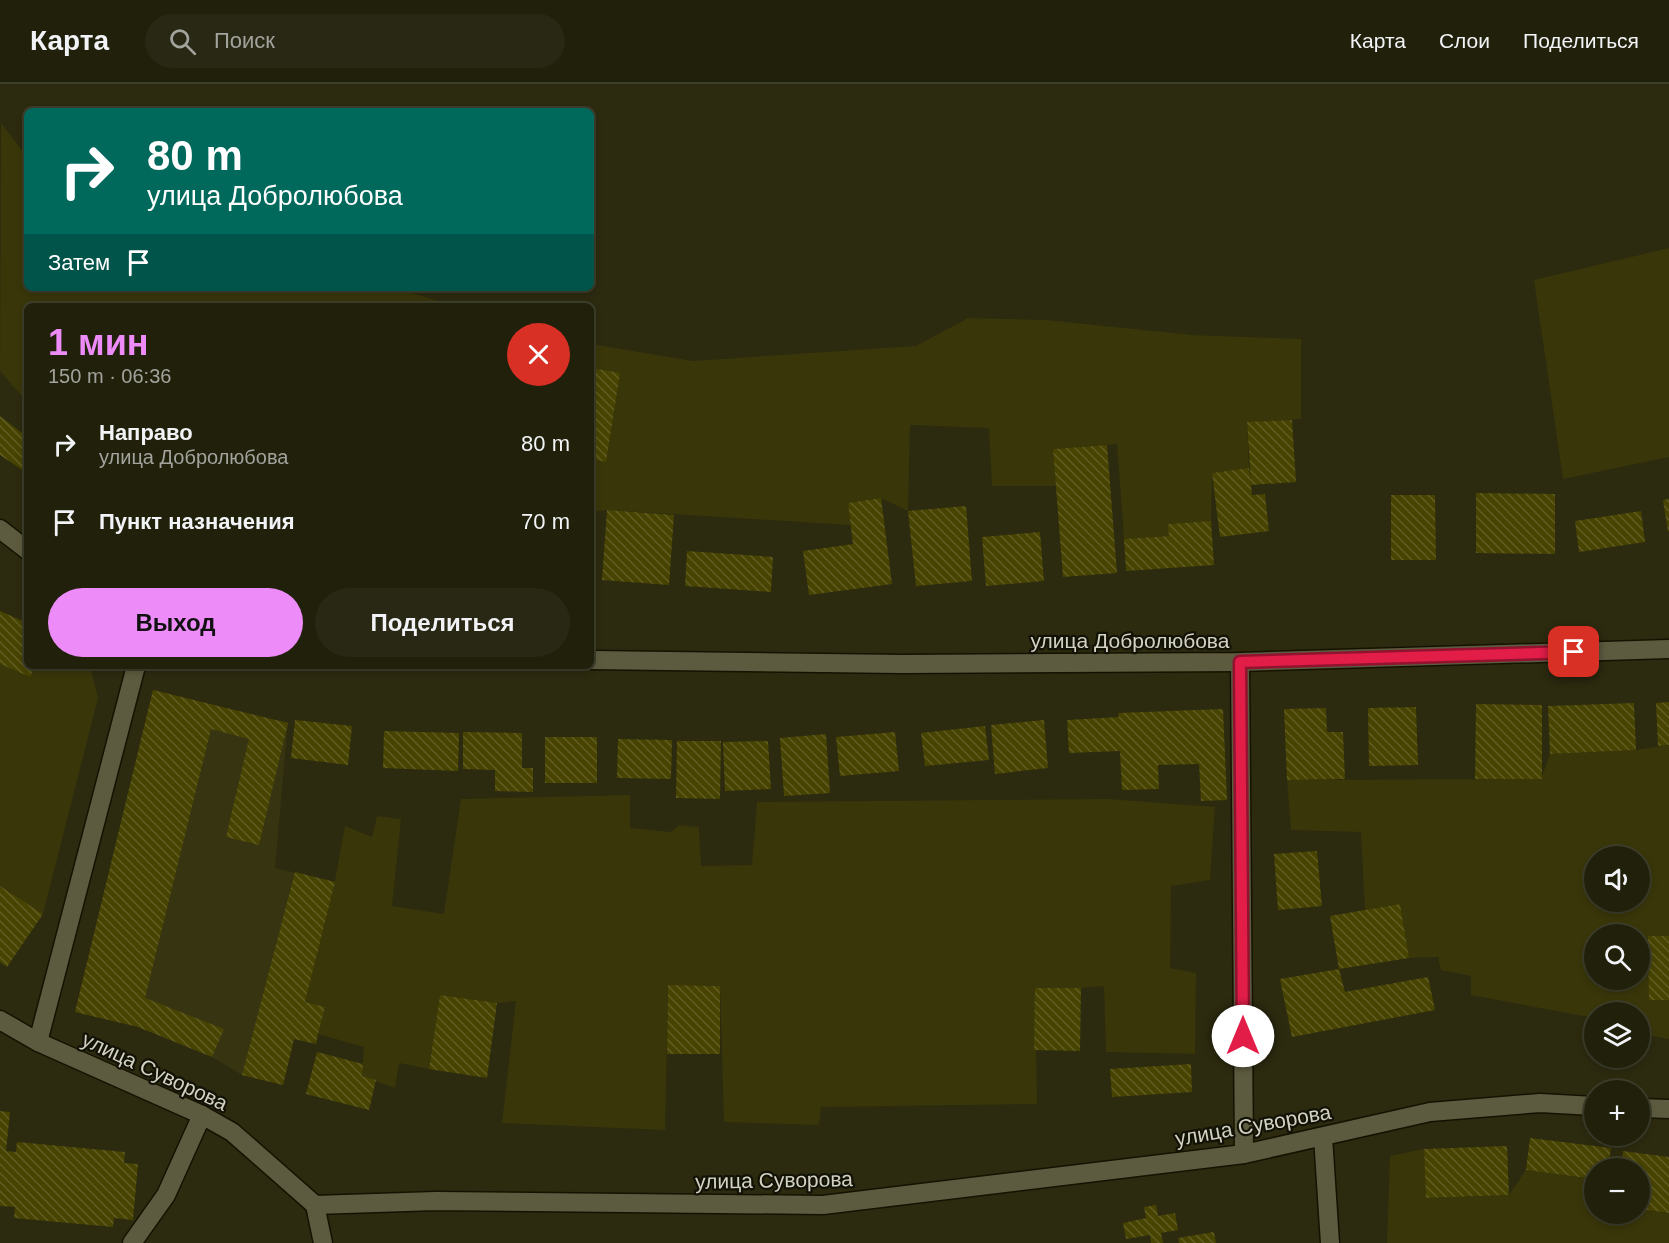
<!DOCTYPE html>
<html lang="ru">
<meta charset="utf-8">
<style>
body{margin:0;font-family:Helvetica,sans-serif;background:#292814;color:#f1f3f6;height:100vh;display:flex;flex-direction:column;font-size:22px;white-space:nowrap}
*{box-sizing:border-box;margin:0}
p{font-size:20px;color:#a2a39d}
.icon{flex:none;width:33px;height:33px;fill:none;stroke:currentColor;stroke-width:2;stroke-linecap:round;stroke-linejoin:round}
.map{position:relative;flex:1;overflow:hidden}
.panel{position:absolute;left:24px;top:219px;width:570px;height:366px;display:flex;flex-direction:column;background:#21200b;border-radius:9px;box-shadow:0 3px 9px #0003,0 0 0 2px #3e3e2c}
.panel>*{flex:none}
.guide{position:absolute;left:24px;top:24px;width:570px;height:183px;border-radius:9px;box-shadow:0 3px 9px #0003,0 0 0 2px #3e3e2c;background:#00695c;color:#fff;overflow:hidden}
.fabs{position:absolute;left:1584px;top:762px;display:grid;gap:12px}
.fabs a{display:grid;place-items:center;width:66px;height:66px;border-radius:50%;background:#21200b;box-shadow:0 3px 9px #0003,0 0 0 2px #3e3e2c;font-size:30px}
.pin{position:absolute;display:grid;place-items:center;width:51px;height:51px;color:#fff;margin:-26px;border-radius:12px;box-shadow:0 3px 9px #0006}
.me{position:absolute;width:66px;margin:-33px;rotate:0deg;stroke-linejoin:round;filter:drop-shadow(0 0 4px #0008)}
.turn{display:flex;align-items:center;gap:21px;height:126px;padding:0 24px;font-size:27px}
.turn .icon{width:78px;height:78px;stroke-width:2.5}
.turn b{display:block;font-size:42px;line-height:51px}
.then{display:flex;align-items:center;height:57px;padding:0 24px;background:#0003;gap:12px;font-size:22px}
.round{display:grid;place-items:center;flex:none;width:63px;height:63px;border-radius:32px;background:#292814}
.headline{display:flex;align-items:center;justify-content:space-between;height:102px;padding:0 24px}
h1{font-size:36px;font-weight:700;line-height:45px;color:#ed8cf9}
.cta{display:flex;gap:12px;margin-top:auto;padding:12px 24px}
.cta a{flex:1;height:69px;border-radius:36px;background:#ed8cf9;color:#111;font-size:24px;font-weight:700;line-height:69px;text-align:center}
.cta a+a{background:#292814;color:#f1f3f6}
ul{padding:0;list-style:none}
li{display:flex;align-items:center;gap:18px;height:78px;padding:0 24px}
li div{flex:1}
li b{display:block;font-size:22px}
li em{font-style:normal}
header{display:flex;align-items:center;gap:36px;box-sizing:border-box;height:84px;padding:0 30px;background:#21200b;border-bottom:2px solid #3e3e2c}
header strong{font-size:28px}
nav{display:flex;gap:33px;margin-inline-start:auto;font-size:21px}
.search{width:420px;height:54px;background:#292814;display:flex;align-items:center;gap:15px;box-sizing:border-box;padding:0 21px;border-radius:33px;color:#a2a39d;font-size:22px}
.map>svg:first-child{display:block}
</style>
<header>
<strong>Карта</strong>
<div class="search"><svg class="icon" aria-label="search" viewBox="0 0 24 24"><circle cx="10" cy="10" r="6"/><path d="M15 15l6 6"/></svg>Поиск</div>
<nav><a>Карта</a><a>Слои</a><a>Поделиться</a></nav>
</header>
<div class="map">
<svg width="1669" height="1159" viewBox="0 0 1669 1159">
<defs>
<pattern id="building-back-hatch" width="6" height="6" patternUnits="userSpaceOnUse" patternTransform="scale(1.5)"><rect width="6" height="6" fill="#474300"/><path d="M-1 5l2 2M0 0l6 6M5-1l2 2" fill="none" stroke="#615d24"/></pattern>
</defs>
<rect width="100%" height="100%" fill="#2c2a0f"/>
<polygon fill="#373411" points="153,606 288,639 275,784 335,798 305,918 325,923 316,960 294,955 283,1001 242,991 212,973 138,943 75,928"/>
<g fill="#39360a" fill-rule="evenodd">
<polygon points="1,39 27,73 27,204 396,204 454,222 27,222 27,314 25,316 0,287"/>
<polygon points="1669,164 1669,373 1563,395 1534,196"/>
<polygon points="968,234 1046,236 1192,251 1301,255 1301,335 1247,339 1249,384 1212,389 1211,437 1169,440 1169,452 1124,455 1117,360 1053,365 1056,402 992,402 989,344 910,341 908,427 881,414 848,419 851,441 607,426 591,428 591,260 693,277 916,262"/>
<polygon points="0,580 30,593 35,582 90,582 98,614 43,830 0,802"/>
<path d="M1669,661V955L1640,950V928H1594V934L1471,911V892L1441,886L1438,873L1409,874L1400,820L1365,826L1361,748L1291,746L1287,696L1541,695L1550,670L1636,666ZM1594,772H1640V818H1594ZM1594,850H1640V896H1594Z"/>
<polygon points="630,711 630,744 671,748 679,741 699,743 701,782 752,781 757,718 1108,715 1215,723 1210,796 1171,802 1170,884 1196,889 1195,970 1106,968 1104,902 1081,904 1035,904 1037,1020 821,1023 819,1041 724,1038 720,902 668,901 665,1046 502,1039 516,917 497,919 440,911 429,985 399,979 395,1004 362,992 364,963 318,950 325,923 305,918 334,802 345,742 372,753 377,732 401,735 392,822 444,830 461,715"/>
<polygon points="1424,1065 1426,1114 1509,1111 1526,1086 1594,1095 1594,1130 1640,1130 1640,1125 1669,1129 1669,1159 1387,1159 1390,1072"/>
</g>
<g fill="url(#building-back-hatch)">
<polygon points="591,284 620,289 606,378 591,375"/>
<polygon points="0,332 27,353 27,389 0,371"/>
<polygon points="1292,336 1296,398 1251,401 1252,411 1265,410 1269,447 1220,453 1212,389 1249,384 1251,398 1247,338"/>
<polygon points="1107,361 1117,489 1063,493 1053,365"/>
<polygon points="1476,409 1555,410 1555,470 1476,469"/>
<polygon points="1391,411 1435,411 1436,476 1391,476"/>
<polygon points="881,414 892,500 809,511 803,467 853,460 848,419"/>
<polygon points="1669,415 1669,447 1668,448 1663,416"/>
<polygon points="966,422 972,497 916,502 908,427"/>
<polygon points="607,426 674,431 669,501 602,496"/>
<polygon points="1641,427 1645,458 1579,468 1575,437"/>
<polygon points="1211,437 1214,481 1126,487 1124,455 1169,452 1168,440"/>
<polygon points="1040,448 1044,497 986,502 982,453"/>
<polygon points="687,467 773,473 771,508 685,502"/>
<polygon points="0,527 27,539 27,582 35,582 30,593 0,580"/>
<polygon points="153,606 288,639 259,761 226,753 249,655 211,645 145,914 224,945 212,973 138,943 75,928"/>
<polygon points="1669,618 1669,661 1658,662 1656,619"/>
<polygon points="1634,619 1636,666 1550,670 1548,622"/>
<polygon points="1476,620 1542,621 1542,695 1475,695"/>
<polygon points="1416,623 1418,681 1369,682 1368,624"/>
<polygon points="1326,624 1327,648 1343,648 1345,695 1287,696 1284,625"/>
<polygon points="1223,625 1227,716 1201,717 1199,680 1158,681 1159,705 1122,706 1120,667 1069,669 1067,636 1119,633 1118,629"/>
<polygon points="295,636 352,642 348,681 291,674"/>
<polygon points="1044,636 1048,684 995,690 991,641"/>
<polygon points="985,642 989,676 925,682 921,649"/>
<polygon points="384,647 459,649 458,687 383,684"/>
<polygon points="463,648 522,649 522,684 533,684 533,708 495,707 495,686 463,685"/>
<polygon points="895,648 899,687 840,692 836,653"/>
<polygon points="826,650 830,709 784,712 780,654"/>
<rect x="545" y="653" width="52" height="46"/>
<polygon points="618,655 672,656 671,695 617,694"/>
<polygon points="677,657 721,657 720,715 676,714"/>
<polygon points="768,657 771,705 725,707 723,658"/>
<polygon points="1317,767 1322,822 1278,826 1274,770"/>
<polygon points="295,788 335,798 305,918 325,923 318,950 316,960 294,955 283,1001 242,991"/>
<polygon points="0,802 43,830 7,883 0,878"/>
<polygon points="1400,820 1409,874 1339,885 1330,832"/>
<polygon points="1648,852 1669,852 1669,916 1649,916"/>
<polygon points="1339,885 1345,908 1428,893 1435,926 1292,953 1280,895"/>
<polygon points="668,901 720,902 720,970 667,970"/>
<polygon points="1035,904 1081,904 1080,967 1034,966"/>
<polygon points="440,911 497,919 487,994 429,985"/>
<polygon points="317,968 363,980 362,992 376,996 369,1026 306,1010"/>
<polygon points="1191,980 1192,1008 1112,1013 1110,985"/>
<polygon points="0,1027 10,1028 6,1067 16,1068 17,1058 125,1068 124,1079 138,1080 133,1136 114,1134 113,1143 14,1134 15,1123 0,1122"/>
<polygon points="1530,1054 1611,1064 1608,1084 1594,1084 1594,1095 1526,1086"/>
<polygon points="1507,1062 1509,1111 1426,1114 1424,1065"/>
<polygon points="1623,1067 1669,1073 1669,1129 1640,1125 1640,1084 1621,1084"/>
<polygon points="1156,1121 1158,1132 1175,1129 1178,1146 1161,1149 1163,1159 1151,1159 1150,1151 1126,1155 1123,1139 1146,1134 1144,1123"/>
<polygon points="1214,1148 1216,1159 1179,1159 1178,1154"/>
</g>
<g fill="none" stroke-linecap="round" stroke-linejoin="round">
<g stroke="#151300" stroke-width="21">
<g id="minor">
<polyline points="0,445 27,466"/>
<polyline points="591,576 903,580 1240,578 1669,565"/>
<polyline points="1240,578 1244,1070"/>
<polyline points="0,936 38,958 202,1031 232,1048 315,1121 436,1117 823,1121 1244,1070 1430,1028 1540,1019 1594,1022"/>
<polyline points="38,958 136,582"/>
<polyline points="1640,1024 1669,1025"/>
<polyline points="1323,1053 1330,1159"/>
<polyline points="315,1121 323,1159"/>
<polyline points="132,1159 166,1111 202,1031"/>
</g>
</g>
<use href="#minor" stroke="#5d5b3f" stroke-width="18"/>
</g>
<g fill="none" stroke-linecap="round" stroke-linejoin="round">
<g stroke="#92132f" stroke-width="15">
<polyline id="route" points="1243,952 1240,578 1574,568"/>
</g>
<use href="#route" stroke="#e11d48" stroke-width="10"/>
</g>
<g text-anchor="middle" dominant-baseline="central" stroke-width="4.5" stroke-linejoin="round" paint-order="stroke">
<g font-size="21" fill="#d3d2c2" stroke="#131207">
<text x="1130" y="556">улица Добролюбова</text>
<text transform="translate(155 987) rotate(25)">улица Суворова</text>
<text transform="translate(1253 1041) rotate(-10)">улица Суворова</text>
<text transform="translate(774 1096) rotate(-1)">улица Суворова</text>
</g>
</g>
</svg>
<div class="fabs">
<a><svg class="icon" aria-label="sound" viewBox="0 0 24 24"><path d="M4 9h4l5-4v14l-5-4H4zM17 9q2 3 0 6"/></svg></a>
<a><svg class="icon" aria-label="search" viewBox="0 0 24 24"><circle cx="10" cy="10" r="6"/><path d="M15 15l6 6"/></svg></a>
<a><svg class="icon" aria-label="layers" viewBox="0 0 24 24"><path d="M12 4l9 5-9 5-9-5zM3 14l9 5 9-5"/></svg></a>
<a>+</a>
<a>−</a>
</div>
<div class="pin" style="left:1574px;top:568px;background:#d93025"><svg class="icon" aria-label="arrive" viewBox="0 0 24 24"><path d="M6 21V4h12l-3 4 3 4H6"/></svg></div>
<svg class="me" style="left:1243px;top:952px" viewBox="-20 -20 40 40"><circle r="19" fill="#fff"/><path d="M0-13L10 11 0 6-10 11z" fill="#e11d48"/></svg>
<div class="guide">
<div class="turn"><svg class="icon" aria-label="right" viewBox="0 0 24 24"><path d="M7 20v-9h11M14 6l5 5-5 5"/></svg><div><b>80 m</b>улица Добролюбова</div></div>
<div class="then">Затем<svg class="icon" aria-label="arrive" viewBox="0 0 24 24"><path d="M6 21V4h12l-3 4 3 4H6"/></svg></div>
</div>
<section class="panel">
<div class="headline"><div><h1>1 мин</h1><p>150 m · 06:36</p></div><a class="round" style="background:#d93025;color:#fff"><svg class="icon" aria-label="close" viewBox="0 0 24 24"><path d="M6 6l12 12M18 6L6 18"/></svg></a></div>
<ul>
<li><svg class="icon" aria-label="right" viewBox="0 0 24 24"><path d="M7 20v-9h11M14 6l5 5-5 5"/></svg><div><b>Направо</b><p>улица Добролюбова</p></div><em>80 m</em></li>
<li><svg class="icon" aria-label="arrive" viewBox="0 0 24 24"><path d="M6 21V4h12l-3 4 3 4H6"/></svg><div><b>Пункт назначения</b></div><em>70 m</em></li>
</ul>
<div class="cta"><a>Выход</a><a>Поделиться</a></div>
</section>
</div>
